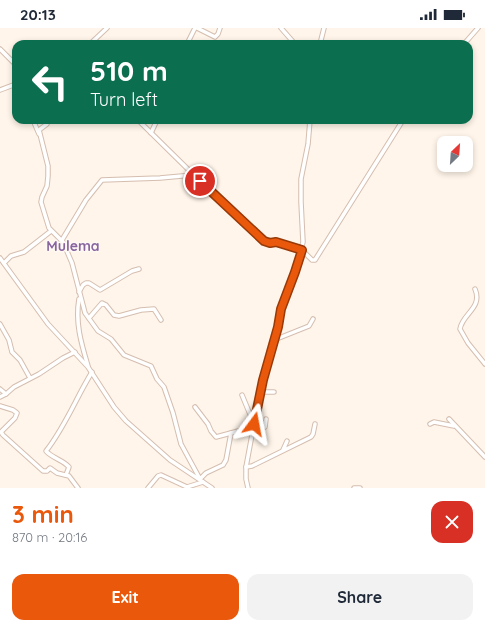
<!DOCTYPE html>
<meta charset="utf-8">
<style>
body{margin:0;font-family:Quicksand,sans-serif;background:#f2f2f3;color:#1f2937;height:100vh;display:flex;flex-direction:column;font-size:15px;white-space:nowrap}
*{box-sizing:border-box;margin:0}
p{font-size:13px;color:#747a83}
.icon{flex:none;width:22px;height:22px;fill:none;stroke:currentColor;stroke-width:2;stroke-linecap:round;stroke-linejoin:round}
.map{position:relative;height:460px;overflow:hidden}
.sheet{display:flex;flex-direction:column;background:#fff;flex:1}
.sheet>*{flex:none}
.hud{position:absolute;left:12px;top:12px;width:461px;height:84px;border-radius:12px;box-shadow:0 2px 6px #0003;background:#0b6e4f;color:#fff;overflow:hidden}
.needle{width:26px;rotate:25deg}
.controls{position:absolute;left:437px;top:108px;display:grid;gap:8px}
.controls a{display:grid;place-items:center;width:36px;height:36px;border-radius:8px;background:#fff;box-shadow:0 2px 6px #0003;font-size:20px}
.pin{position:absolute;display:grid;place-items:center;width:34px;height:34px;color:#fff;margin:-17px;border:2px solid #fff;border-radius:50%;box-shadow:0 1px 4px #0007}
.me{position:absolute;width:44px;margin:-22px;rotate:13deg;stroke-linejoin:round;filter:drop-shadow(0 0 3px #0008)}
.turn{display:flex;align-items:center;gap:14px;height:84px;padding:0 12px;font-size:18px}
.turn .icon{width:52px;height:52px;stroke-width:2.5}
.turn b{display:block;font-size:28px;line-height:34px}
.round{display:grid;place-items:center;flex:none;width:42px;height:42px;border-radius:12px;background:#f2f2f3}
.head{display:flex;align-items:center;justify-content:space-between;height:68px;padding:0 12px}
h1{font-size:24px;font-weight:800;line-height:30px;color:#ea580c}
.button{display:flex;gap:8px;margin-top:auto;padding:8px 12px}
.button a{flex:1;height:46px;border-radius:12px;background:#ea580c;color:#fff;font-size:16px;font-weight:800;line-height:46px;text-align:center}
.button a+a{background:#f2f2f3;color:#1f2937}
.status{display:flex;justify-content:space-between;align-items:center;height:28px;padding:0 20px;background:#fff;direction:ltr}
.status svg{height:11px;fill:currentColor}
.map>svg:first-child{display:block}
</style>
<div class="status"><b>20:13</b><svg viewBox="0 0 49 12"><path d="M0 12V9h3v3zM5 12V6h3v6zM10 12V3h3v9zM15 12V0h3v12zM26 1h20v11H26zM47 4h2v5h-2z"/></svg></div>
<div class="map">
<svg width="485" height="460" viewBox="0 0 485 460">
<rect width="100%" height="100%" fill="#fff5ea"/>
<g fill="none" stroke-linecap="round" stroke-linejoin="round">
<g stroke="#d5beb0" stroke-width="5.5">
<g id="minor">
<polyline points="197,0 215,9 218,6 220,0"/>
<polyline points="281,0 295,16"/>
<polyline points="90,16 107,0"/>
<polyline points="187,16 195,0"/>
<polyline points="320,16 324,0"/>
<polyline points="464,16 478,0"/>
<polyline points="0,21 16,37"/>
<polyline points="0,62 16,56"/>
<polyline points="33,92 39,106"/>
<polyline points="46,92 47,96 39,102 48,138 48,148 47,158 42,169 41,174 49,200 63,214 72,235 85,285 98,303 111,311 124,327 151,338 157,351 164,359 173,385 181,416 200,451 206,445 223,437 226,432 231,405 242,402 254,396 242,367"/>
<polyline points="138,92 206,159 260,210 267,215 276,214 302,222 312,232 315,232 403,92"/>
<polyline points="151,105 157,92"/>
<polyline points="62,212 86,172 102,152 160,150 193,147"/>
<polyline points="0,230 48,296 88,339 114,379 126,393 170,432 212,460"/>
<polyline points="4,235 11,228 24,224 51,203"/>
<path d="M475,261C483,280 462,286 460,301L468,315L485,336"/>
<polyline points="79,264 83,257 86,255 89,255 100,262 132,243 139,241"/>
<path d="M79,271C75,294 81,315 88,338"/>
<polyline points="89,290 102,275 106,277 114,287 119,288 141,282 154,281 161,292"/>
<polyline points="0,296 9,312 12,324 20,332 30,350"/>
<polyline points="274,312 309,298 313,291"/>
<polyline points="0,361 6,366"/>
<polyline points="261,364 274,364"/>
<polyline points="0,369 6,366 14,359 39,346 63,330 75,324"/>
<polyline points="0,378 13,382 17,385 15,390 1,404 3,407 43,443 47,443 50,440 57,445 69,448 78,460"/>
<polyline points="195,379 208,396 211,403 216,409 231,405"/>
<polyline points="449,391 485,429"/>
<polyline points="430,396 434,394 454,398"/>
<polyline points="253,402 265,399 266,391"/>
<polyline points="283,422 287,413"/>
<polyline points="246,439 252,438 311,409 313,406 315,396"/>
<path d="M66,447L69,439C63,432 52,430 46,423C65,399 76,370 92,344"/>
<polyline points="148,460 158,448 161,447 187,459 203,454"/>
<polyline points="248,460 246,451 246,439 254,396 263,353 278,297 281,281 295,244 303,214 301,174 301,151 308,116 310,92"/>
<polyline points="354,460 360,460"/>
</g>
</g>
<use href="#minor" stroke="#fff" stroke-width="3.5"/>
</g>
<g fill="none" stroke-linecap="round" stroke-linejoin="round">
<g stroke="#983908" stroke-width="10">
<polyline id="route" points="200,153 264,213 270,215 276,214 302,222 295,244 281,281 278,299 263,352 254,396"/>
</g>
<use href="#route" stroke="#ea580c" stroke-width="7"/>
</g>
<g text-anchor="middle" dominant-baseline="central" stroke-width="3" stroke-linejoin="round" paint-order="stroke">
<g font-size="14" font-weight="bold" fill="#8965a0" stroke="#fff9f3">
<text x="73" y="218">Mulema</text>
</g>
</g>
</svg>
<div class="controls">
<a><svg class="needle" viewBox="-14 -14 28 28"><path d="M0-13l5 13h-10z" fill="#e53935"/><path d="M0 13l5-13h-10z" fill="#747a83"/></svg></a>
</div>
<div class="pin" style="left:200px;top:153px;background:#d93025"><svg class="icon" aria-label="arrive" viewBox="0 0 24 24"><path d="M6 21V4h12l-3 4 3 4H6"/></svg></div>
<svg class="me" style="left:254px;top:396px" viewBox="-20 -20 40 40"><path d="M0-17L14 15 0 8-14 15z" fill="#ea580c" stroke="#fff" stroke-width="4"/></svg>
<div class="hud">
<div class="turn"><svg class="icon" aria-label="left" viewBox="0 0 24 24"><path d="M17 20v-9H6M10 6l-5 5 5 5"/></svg><div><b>510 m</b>Turn left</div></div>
</div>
</div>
<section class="sheet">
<div class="head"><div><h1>3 min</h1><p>870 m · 20:16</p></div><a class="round" style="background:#d93025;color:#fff"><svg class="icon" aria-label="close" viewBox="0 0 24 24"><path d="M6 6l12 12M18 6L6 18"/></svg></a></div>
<div class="button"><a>Exit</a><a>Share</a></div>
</section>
